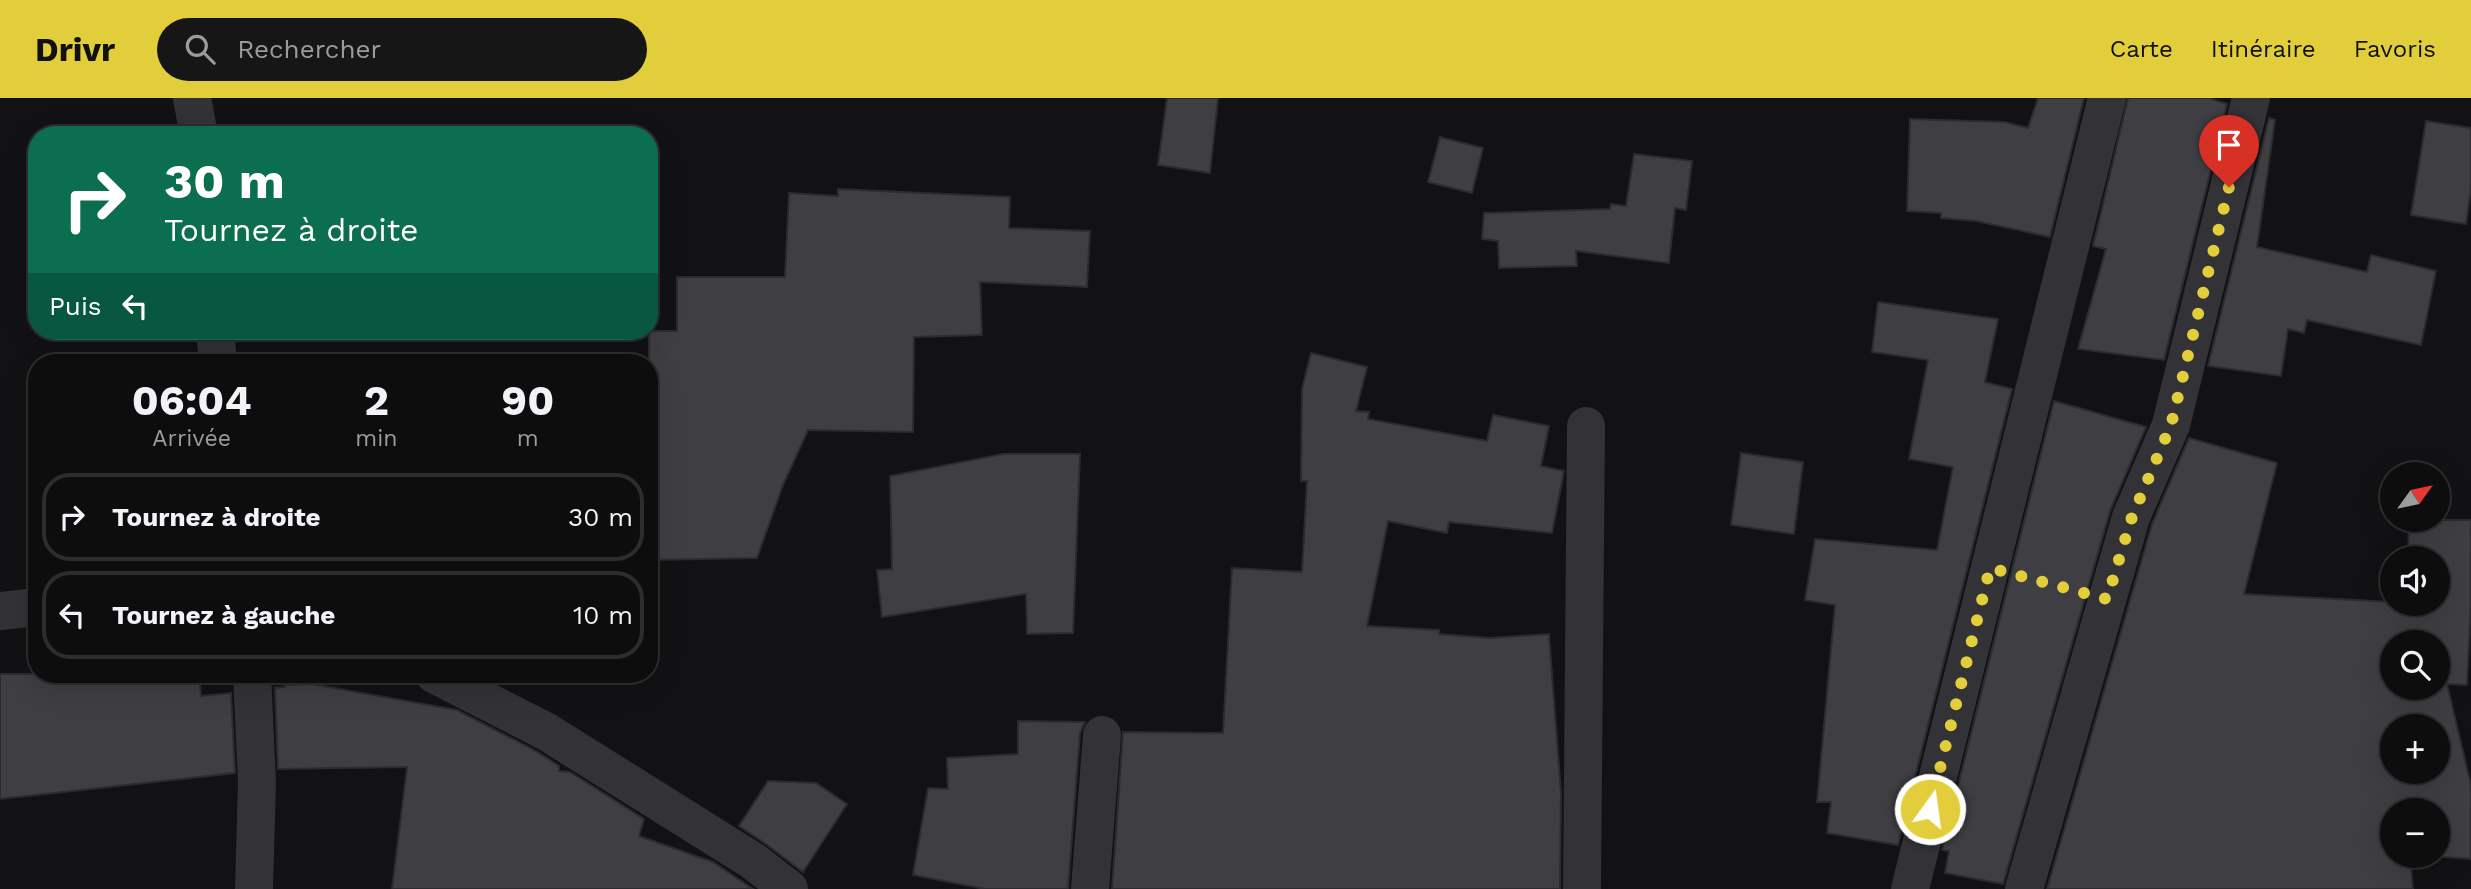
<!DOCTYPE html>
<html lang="fr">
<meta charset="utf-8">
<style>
body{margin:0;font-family:"Work Sans",sans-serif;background:#171617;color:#f1f3f6;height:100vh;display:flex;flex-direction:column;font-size:26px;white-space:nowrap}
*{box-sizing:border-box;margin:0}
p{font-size:23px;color:#9b9c9e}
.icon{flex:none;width:38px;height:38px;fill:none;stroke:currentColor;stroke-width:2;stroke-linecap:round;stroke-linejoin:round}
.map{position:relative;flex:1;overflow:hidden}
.details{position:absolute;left:28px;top:256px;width:630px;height:329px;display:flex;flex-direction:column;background:#0e0d0e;border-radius:28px;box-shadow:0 7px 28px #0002,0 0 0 2px #2e2d2e}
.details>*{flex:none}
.hud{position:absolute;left:28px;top:28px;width:630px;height:214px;border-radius:28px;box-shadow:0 7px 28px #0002,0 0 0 2px #2e2d2e;background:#0b6e4f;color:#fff;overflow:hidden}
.needle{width:46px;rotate:57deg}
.tools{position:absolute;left:2380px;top:364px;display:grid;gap:14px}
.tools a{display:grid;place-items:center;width:70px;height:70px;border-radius:50%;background:#0e0d0e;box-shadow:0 7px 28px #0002,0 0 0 2px #2e2d2e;font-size:35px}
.pin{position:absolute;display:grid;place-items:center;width:60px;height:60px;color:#fff;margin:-72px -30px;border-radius:50% 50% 50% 0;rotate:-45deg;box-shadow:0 0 7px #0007}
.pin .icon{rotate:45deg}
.me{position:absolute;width:77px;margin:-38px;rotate:14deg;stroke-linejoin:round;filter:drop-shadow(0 0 5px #0008)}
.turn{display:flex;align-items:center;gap:24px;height:147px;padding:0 21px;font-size:32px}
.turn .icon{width:91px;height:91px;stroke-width:2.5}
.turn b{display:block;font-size:49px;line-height:60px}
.then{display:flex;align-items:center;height:66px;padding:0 21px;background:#0003;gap:14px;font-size:26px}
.eta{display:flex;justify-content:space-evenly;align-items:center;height:119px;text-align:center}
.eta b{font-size:42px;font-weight:700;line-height:49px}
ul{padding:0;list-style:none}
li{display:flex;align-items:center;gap:21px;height:88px;margin:0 14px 10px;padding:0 7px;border:4px solid #2e2d2e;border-radius:28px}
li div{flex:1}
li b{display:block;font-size:26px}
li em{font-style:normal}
header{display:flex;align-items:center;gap:42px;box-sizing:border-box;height:98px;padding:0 35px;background:#e2ce3a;color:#111}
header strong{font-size:33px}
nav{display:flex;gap:38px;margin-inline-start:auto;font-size:24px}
.search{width:490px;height:63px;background:#171617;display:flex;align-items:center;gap:18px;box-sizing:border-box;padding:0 24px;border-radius:38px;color:#9b9c9e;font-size:26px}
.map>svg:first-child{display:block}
</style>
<header>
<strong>Drivr</strong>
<div class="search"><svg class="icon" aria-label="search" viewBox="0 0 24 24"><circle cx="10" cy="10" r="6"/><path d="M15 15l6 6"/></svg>Rechercher</div>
<nav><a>Carte</a><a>Itinéraire</a><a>Favoris</a></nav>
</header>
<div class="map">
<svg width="2471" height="791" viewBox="0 0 2471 791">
<rect width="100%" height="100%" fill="#121113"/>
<g fill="#3e3e43" stroke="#2c2b2e" stroke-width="2" fill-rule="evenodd">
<polygon points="1167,0 1218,0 1210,75 1158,67"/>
<polygon points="2038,0 2084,0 2050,139 1976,123 1941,120 1941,115 1907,113 1910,21 2005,24 2028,30"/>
<polygon points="2128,0 2209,0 2227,6 2164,262 2078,251 2106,151 2093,148"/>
<polygon points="2269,20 2275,22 2257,149 2367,174 2371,157 2436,173 2421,247 2307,222 2304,235 2288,231 2281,278 2208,268"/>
<polygon points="2426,23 2471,30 2471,91 2466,126 2411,117"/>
<polygon points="1440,39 1483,50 1472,95 1428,84"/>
<polygon points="1634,56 1692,63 1686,112 1675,110 1669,165 1576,153 1577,168 1499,170 1498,143 1482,141 1484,115 1610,111 1611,106 1626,108"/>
<polygon points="838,91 1010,99 1009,130 1090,133 1087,189 980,184 982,237 914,239 913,334 808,332 783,387 757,460 649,462 649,233 677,233 677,179 785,179 789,95 838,98"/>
<polygon points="1878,204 1998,221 1985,284 2012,291 1898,747 1827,735 1831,704 1817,704 1835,507 1805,502 1815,441 1937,452 1953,369 1909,361 1928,262 1872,254"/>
<polygon points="1311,255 1367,269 1356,313 1369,314 1368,321 1487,343 1493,317 1549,328 1541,368 1564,373 1552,435 1449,424 1447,435 1388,423 1367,528 1439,532 1439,536 1489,540 1549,536 1561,695 1560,791 1112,791 1123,634 1223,635 1232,470 1302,474 1307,383 1301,383 1302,291"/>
<polygon points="2054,303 2146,329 2110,413 2003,786 1945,775 1949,753 1942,752"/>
<path d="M2189,340L2277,365L2244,496L2392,504V506H2438V460H2408L2409,422H2471V504L2467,587L2447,586L2471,687V761L2432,758H2438V712H2392V758H2410L2413,791H2047L2152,426ZM2392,544H2438V590H2392ZM2392,628H2438V674H2392Z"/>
<polygon points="1741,355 1803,364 1794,436 1731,427"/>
<polygon points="1003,356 1080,356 1073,535 1027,536 1026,496 882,519 877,472 892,471 890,378"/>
<polygon points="0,576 199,576 201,598 231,595 235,675 0,701"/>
<polygon points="312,586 457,612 536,653 559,668 559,673 570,674 644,721 639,738 713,764 753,791 392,791 407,669 278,671 275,590 285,589 284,587"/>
<polygon points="1018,623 1085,624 1080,635 1068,791 985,791 913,777 928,690 948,691 947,660 1018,656"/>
<polygon points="768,683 816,685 847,706 803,774 766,746 739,728"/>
</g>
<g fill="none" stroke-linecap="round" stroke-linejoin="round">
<polyline stroke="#39393e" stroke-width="4.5" stroke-dasharray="3.5 5" stroke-linecap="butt" points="2038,482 2060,488"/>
<g stroke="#333337" stroke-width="38">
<polyline points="192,0 199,37"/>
<polyline points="215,233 218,264"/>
<polyline points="0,513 37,509"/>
<polyline points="252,576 257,684 254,791"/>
<polyline points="434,576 547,634 753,763 789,791"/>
<polyline points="1090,791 1102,637"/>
<polyline points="1582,791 1586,328"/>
<polyline points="1910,791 2107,0"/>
<polyline points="2024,791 2131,419 2171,327 2251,0"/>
</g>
</g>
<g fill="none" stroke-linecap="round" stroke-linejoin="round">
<polyline stroke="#e2ce3a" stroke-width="12" stroke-dasharray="0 21.6" points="1930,711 1990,470 2107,501 2132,419 2171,327 2229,89"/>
</g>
</svg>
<div class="tools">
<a><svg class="needle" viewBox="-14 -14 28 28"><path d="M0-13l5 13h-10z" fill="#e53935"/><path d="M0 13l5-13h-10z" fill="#9b9c9e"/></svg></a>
<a><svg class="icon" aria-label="sound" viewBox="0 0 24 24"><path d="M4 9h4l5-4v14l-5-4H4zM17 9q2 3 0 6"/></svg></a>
<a><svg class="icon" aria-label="search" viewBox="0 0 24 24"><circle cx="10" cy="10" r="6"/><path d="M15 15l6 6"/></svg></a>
<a>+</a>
<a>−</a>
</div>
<div class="pin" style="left:2229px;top:89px;background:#d93025"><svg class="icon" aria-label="arrive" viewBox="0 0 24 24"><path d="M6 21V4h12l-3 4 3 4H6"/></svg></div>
<svg class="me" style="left:1930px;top:711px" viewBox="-20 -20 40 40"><circle r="17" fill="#e2ce3a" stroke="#fff" stroke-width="3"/><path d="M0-11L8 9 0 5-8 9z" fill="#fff"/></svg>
<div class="hud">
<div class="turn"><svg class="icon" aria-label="right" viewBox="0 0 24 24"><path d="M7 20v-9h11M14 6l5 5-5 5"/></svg><div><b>30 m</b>Tournez à droite</div></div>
<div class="then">Puis<svg class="icon" aria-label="left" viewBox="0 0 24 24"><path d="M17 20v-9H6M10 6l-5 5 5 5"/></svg></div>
</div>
<section class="details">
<div class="eta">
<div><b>06:04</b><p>Arrivée</p></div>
<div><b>2</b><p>min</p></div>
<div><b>90</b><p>m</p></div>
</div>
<ul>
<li><svg class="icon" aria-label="right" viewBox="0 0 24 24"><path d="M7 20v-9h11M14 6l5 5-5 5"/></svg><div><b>Tournez à droite</b></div><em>30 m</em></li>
<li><svg class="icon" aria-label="left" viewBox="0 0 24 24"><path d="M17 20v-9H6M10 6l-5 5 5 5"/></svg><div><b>Tournez à gauche</b></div><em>10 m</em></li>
</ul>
</section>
</div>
